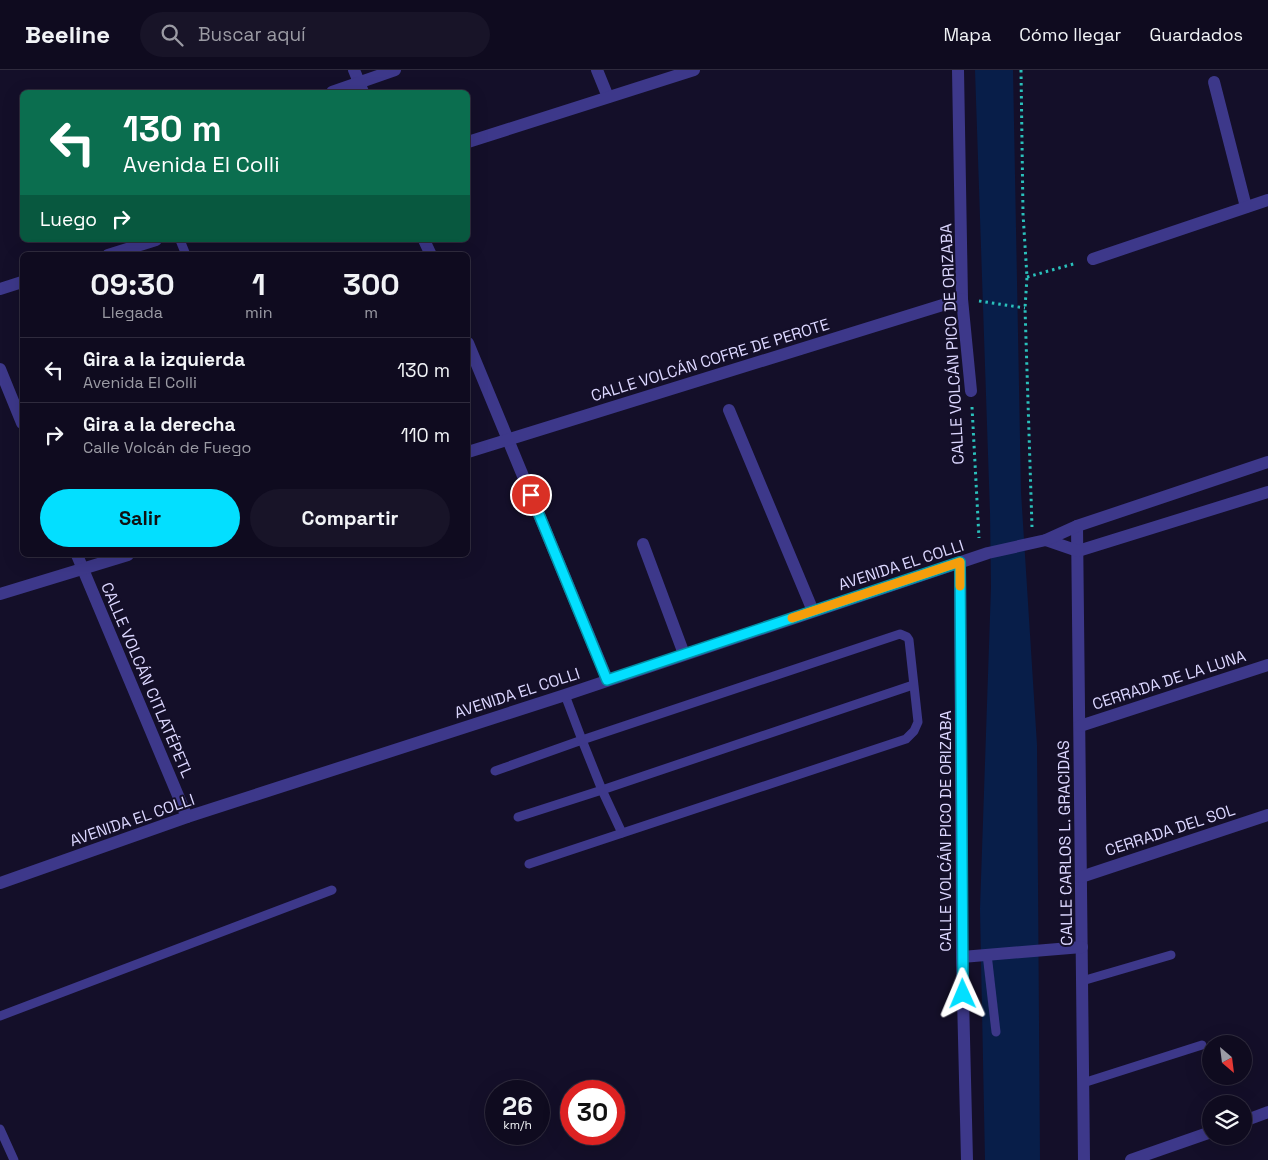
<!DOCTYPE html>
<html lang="es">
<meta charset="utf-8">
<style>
body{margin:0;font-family:"Space Grotesk",sans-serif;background:#181428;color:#f1f3f6;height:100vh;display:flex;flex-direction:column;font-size:19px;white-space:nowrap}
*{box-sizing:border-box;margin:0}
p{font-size:16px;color:#9b9ba4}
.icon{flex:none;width:28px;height:28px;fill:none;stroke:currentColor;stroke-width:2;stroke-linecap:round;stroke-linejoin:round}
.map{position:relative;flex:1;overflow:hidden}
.drawer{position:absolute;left:20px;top:182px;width:450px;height:305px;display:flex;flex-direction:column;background:#0f0b1f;border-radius:8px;box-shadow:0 5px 20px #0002,0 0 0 1px #2f2b3d}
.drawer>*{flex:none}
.hud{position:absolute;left:20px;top:20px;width:450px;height:152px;border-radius:8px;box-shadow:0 5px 20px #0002,0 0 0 1px #2f2b3d;background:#0b6e4f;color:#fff;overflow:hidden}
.needle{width:32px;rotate:152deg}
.buttons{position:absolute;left:1202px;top:965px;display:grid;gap:10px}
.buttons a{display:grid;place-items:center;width:50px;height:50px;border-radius:50%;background:#0f0b1f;box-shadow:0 5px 20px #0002,0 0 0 1px #2f2b3d;font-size:25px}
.speed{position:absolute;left:485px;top:1010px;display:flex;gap:10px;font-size:25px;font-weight:700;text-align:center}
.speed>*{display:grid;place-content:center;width:65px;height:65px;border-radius:50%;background:#0f0b1f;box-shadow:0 5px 20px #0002,0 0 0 1px #2f2b3d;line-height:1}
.speed small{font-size:12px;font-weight:400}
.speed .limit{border:8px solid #d22;background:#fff;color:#111}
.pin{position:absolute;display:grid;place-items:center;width:42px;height:42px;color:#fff;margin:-21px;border:2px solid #fff;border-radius:50%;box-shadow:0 1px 5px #0007}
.me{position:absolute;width:55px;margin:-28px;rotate:359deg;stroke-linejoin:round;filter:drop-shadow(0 0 4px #0008)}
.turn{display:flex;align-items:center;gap:18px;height:105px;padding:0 20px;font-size:22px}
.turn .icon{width:65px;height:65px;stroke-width:2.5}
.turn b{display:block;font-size:35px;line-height:42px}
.then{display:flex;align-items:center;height:48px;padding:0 20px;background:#0003;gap:10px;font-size:19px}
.eta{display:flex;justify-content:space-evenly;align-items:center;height:85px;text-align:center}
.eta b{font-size:30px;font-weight:800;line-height:35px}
.primary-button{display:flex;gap:10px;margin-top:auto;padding:10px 20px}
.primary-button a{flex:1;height:58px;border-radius:30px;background:#03dfff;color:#111;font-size:20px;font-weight:800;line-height:58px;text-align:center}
.primary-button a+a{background:#181428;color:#f1f3f6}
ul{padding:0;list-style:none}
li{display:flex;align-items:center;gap:15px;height:65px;padding:0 20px;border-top:1px solid #2f2b3d}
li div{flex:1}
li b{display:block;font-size:19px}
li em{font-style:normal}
header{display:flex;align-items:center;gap:30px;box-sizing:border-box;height:70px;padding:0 25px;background:#0f0b1f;border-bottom:1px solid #2f2b3d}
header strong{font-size:24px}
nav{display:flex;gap:28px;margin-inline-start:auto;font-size:18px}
.search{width:350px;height:45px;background:#181428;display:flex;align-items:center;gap:12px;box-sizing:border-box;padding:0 18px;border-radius:28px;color:#9b9ba4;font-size:19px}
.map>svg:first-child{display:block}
</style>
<header>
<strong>Beeline</strong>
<div class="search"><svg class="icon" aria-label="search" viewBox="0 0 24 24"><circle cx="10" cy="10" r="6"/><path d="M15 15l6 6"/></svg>Buscar aquí</div>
<nav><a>Mapa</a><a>Cómo llegar</a><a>Guardados</a></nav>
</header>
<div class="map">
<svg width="1268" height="1090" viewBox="0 0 1268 1090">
<rect width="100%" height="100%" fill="#140f29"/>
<polygon fill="#081e49" points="975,0 1013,0 1021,422 1037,675 1040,1090 985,1090 980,839 991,517 990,443"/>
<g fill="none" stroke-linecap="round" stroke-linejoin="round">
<g stroke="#2ac0bb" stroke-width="3" stroke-dasharray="2.5 4" stroke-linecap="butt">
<polyline points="1021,0 1023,144 1027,207 1025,238 1032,457"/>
<polyline points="1027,207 1077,193"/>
<polyline points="979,231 1025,238"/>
<polyline points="972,337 979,468"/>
</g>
<g stroke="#3d388a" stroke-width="9">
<polyline points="180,170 186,185"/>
<polyline points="495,701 582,670 602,720 913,615"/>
<polyline points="518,747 602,720 622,763"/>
<polyline points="529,794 906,669 914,661 918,652 909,570 907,567 900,564 582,670 565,625"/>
<polyline points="987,884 996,962"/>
<polyline points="1082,911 1171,885"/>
<polyline points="0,946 332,820"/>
<polyline points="1083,1013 1202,975"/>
<polyline points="0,1059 14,1090"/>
</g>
<g stroke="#3d388a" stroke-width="12">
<polyline points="1244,1051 1268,1042"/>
<polyline points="1131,1090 1211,1062"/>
</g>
<g stroke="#3d388a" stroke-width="12">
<polyline points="354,0 363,22"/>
<polyline points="597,0 608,27"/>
<polyline points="958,0 962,229 971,321"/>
<polyline points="1214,12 1246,137"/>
<polyline points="332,22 395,0"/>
<polyline points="468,72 694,0"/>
<polyline points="424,170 431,185"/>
<polyline points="108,185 156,170"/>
<polyline points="1093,189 1268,130"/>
<polyline points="0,219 22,212"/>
<polyline points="468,273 607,609"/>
<polyline points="0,299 22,353"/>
<polyline points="729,340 813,541"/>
<polyline points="468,382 962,229"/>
<polyline points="1077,456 1084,1090"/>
<polyline points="1046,470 1078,481 1268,422"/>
<polyline points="643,474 684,584"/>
<polyline points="77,485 187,747"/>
<polyline points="960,493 962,887 967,1090"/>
<polyline points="0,524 128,485"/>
<polyline points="1080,656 1268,595"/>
<polyline points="1081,807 1268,745"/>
<polyline points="0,813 187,747 565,625 988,483 1046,470 1077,456 1268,392"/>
<polyline points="962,887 1082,877"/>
</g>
</g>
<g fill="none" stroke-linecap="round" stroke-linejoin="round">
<g stroke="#0291a6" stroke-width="12">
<polyline id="route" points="531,425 607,610 960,492 963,924"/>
</g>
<use href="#route" stroke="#03dfff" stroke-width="9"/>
<polyline stroke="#f59e0b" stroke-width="9" points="792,548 960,492 960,516"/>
</g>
<g text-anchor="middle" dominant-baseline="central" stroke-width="4" stroke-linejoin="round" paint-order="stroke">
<g font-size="16" fill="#dcd7ff" stroke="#140f29">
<text transform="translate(952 274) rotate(-93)">CALLE VOLCÁN PICO DE ORIZABA</text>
<text transform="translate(710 290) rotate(-17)">CALLE VOLCÁN COFRE DE PEROTE</text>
<text transform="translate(901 495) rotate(-18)">AVENIDA EL COLLI</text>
<text transform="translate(147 610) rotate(67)">CALLE VOLCÁN CITLATÉPETL</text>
<text transform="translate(1169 610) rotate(-18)">CERRADA DE LA LUNA</text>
<text transform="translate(517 623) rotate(-18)">AVENIDA EL COLLI</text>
<text transform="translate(132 750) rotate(-19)">AVENIDA EL COLLI</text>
<text transform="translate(1170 760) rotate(-18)">CERRADA DEL SOL</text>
<text transform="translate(945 761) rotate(-90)">CALLE VOLCÁN PICO DE ORIZABA</text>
<text transform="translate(1065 773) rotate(-91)">CALLE CARLOS L. GRACIDAS</text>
</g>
</g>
</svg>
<div class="buttons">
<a><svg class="needle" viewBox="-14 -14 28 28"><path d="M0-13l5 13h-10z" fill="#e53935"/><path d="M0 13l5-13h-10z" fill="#9b9ba4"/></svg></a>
<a><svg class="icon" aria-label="layers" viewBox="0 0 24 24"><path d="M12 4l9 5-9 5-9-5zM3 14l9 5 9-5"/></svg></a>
</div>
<div class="speed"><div>26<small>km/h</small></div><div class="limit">30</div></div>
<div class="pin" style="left:531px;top:425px;background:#d93025"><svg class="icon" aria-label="arrive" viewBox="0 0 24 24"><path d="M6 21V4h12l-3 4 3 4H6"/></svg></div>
<svg class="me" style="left:963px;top:924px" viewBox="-20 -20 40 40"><path d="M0-17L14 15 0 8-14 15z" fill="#03dfff" stroke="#fff" stroke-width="4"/></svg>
<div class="hud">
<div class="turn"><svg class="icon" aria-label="left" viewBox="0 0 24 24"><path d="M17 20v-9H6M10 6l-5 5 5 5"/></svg><div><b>130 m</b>Avenida El Colli</div></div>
<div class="then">Luego<svg class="icon" aria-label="right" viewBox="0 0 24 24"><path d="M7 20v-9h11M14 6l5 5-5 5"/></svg></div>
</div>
<section class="drawer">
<div class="eta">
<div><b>09:30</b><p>Llegada</p></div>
<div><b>1</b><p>min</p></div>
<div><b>300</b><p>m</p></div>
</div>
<ul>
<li><svg class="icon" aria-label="left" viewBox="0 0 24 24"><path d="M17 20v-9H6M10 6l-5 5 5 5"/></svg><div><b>Gira a la izquierda</b><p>Avenida El Colli</p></div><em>130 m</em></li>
<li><svg class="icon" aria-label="right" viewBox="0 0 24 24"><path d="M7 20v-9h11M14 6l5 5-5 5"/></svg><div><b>Gira a la derecha</b><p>Calle Volcán de Fuego</p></div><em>110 m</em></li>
</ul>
<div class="primary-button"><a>Salir</a><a>Compartir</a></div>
</section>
</div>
